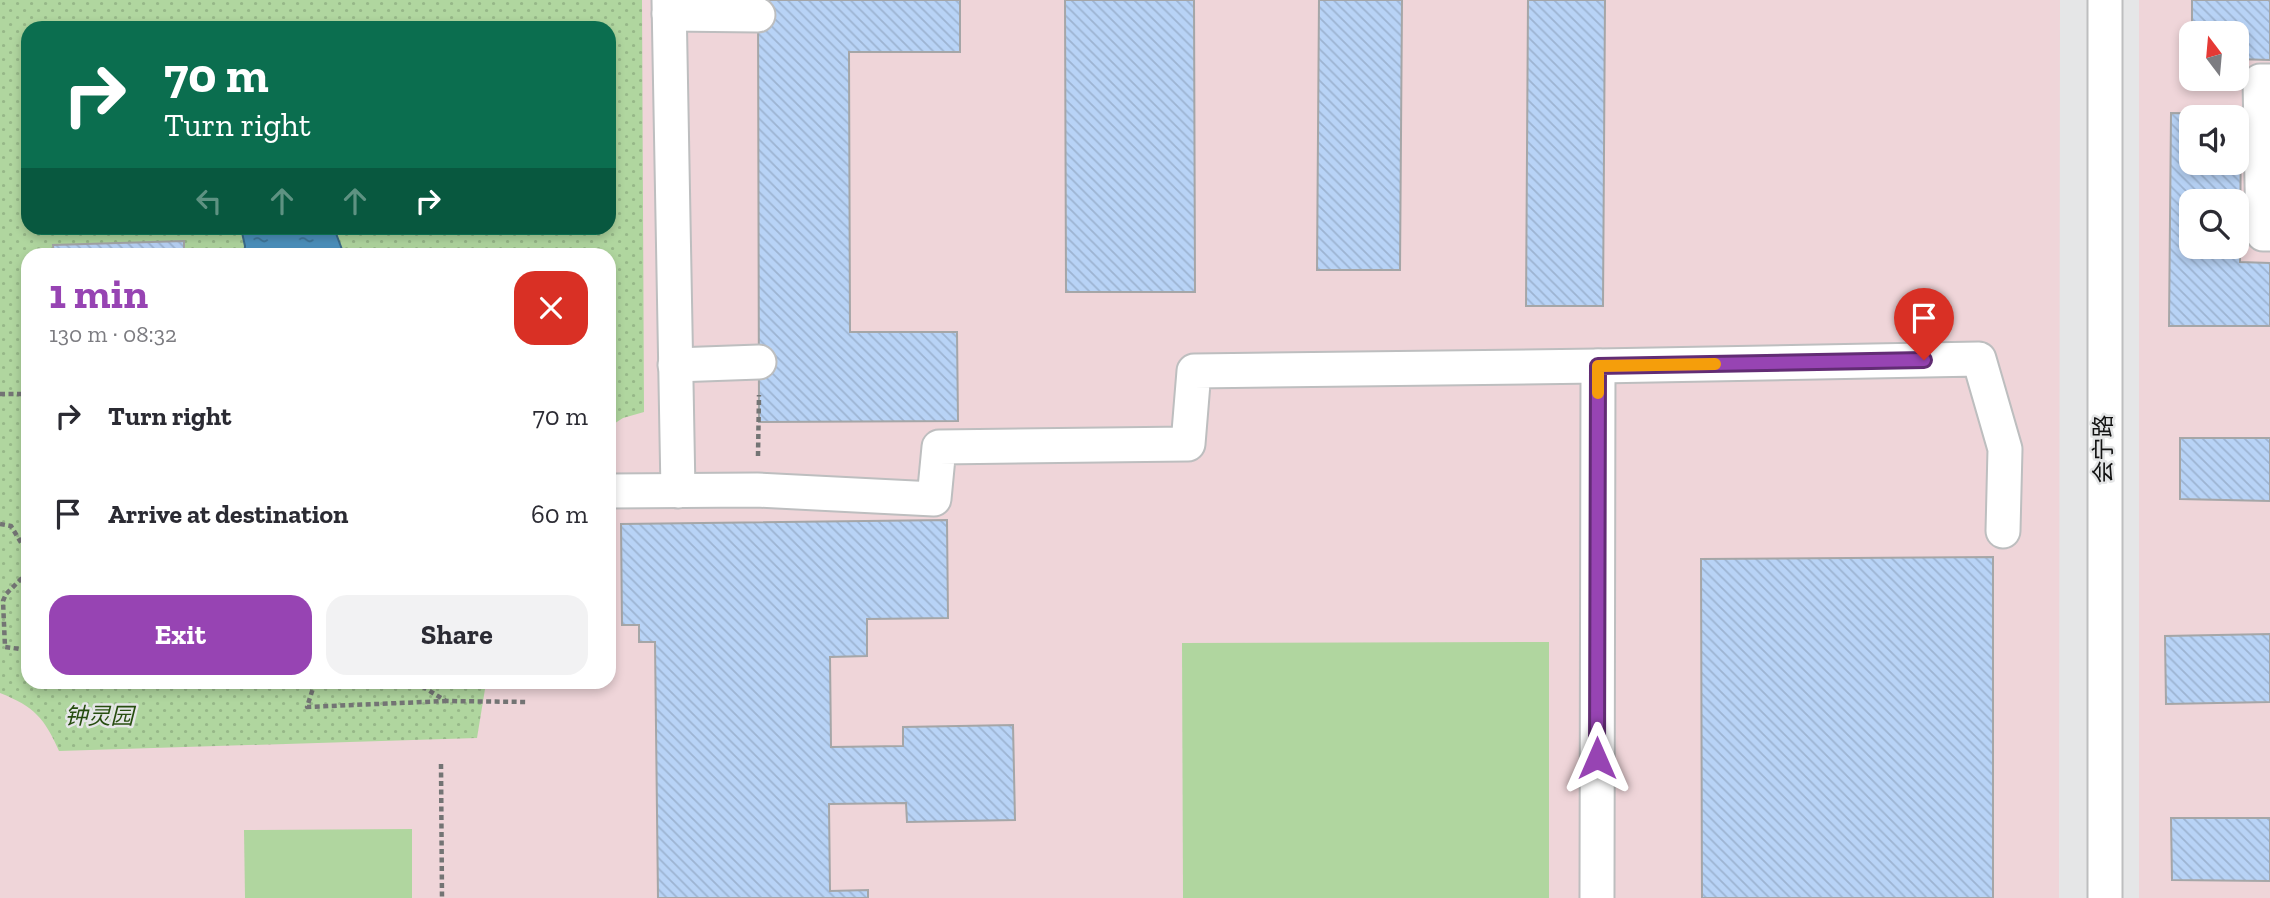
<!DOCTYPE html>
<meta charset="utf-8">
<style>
body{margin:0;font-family:"Zilla Slab","Noto Sans SC",serif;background:#f2f2f3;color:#2b2b33;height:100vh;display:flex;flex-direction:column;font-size:26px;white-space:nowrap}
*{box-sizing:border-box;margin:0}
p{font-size:23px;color:#7c7c81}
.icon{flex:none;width:38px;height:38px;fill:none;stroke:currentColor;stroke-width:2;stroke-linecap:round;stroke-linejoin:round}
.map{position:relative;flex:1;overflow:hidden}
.side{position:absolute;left:21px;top:248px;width:595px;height:441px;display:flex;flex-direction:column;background:#fff;border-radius:21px;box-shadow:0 4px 10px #0003}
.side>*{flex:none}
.banner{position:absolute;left:21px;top:21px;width:595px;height:214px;border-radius:21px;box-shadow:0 4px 10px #0003;background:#0b6e4f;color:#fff;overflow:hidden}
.needle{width:46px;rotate:344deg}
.tools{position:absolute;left:2179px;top:21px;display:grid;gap:14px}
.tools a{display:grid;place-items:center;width:70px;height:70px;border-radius:14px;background:#fff;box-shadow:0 4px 10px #0003;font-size:35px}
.pin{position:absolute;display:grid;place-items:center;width:60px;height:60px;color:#fff;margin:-72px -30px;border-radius:50% 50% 50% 0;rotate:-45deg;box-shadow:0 0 7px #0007}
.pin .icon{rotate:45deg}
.me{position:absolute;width:77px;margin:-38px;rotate:0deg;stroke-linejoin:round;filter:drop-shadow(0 0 5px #0008)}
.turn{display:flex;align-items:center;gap:24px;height:147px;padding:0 28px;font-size:32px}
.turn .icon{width:91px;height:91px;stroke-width:2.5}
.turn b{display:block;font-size:49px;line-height:60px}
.lanes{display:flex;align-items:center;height:66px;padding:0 28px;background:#0003;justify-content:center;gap:35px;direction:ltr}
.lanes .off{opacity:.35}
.round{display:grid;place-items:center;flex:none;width:74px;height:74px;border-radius:21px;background:#f2f2f3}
.overview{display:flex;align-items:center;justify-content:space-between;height:119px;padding:0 28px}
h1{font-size:42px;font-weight:700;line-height:52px;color:#9744b3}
.action{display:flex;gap:14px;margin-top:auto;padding:14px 28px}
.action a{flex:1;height:80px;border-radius:21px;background:#9744b3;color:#fff;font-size:28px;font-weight:700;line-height:80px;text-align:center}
.action a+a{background:#f2f2f3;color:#2b2b33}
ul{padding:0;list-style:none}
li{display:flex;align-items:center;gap:21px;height:98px;padding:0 28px}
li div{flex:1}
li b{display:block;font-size:26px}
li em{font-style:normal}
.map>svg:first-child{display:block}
</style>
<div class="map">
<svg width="2270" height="898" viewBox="0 0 2270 898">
<defs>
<pattern id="green-dots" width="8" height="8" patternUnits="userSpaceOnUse" patternTransform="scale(1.75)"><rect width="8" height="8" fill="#b0d69f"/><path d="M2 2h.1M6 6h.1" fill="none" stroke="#96b788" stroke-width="1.8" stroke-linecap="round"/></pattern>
<pattern id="water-ripples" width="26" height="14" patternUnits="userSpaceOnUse" patternTransform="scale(1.75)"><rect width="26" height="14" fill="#4c91bd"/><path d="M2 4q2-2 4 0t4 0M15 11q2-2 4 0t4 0" fill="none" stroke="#3e7598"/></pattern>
<pattern id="building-back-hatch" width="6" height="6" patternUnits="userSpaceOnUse" patternTransform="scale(1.75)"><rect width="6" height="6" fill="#b8d3f6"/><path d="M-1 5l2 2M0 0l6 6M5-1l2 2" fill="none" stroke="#9db4d2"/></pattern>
</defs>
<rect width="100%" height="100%" fill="#e5e6e7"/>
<g fill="#efd5d9" fill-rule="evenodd">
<path d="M0,0H2060L2059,898H0ZM28,28H609V228H28ZM28,256H609V682H28Z"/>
<path d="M2139,0H2270V898H2139ZM2191,33H2236V79H2191ZM2191,117H2236V163H2191ZM2191,201H2236V247H2191Z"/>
</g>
<path fill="url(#green-dots)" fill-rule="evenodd" d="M0,0H642L644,412L623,418L609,427V256H28V682L486,683L477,738L59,751C44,718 35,707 0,693ZM28,28H609V228H28Z"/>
<g fill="#b0d69f">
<polygon points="1549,642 1549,898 1183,898 1182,643"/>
<polygon points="412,829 412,898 245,898 244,830"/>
</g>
<polygon fill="url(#water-ripples)" stroke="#3b6b8a" stroke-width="2" points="241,228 334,228 344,255 244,255 245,246"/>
<g fill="url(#building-back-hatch)" stroke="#a5a6a7" stroke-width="2" fill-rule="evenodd">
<polygon points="758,0 960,0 960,52 849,52 850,332 957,332 958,421 759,422"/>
<polygon points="1065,0 1194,0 1195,292 1066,292"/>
<polygon points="1319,0 1402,0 1400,270 1317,270"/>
<polygon points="1528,0 1605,0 1603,306 1526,306"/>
<polygon points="2192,0 2270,0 2270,60 2236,59 2236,33 2192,33"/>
<path d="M2171,113L2241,114L2240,262L2270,263V326H2169ZM2191,117H2236V163H2191ZM2191,201H2236V247H2191Z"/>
<polygon points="184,241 184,256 54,256 53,245"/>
<polygon points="2180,438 2270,438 2270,501 2180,499"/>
<polygon points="947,520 948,618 867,619 867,656 830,657 831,747 903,746 903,727 1013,725 1015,820 907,822 906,803 829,804 830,891 868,890 868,898 658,898 655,642 639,642 639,625 622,625 621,524"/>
<polygon points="1993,557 1993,898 1702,898 1701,559"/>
<polygon points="2270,634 2270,702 2166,704 2165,636"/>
<polygon points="2171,818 2270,818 2270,881 2172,880"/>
</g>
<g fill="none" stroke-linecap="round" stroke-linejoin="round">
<g stroke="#bdbebf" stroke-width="37">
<g id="minor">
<polyline points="669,0 678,491"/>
<polyline points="669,14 758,15"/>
<polyline points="2270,81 2260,81 2263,234 2270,234"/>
<polyline points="675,365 759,362"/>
<polyline points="609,491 757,490 934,499 939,447 1188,444 1194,371 1598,366 1979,359 2005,449 2003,531"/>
<polyline points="1597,898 1598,366"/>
<polyline points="2105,898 2105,0"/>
</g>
</g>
<g stroke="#737474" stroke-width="4.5" stroke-dasharray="5 3.5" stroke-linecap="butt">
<polyline points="0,394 28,394"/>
<polyline points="758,456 759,395"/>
<polyline points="0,524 11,526 28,554"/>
<polyline points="28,542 28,545"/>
<polyline points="28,572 6,594 3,601 5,647 28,650"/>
<polyline points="315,682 307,707 446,701"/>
<polyline points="415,682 446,701 528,702"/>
<polyline points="441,764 442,898"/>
</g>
<use href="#minor" stroke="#fff" stroke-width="33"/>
</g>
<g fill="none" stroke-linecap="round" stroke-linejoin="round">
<g stroke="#622c74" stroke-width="18">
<polyline id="route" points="1597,758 1598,366 1924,360"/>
</g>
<use href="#route" stroke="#9744b3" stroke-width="12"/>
<polyline stroke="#f59e0b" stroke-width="12" points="1598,393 1598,366 1715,364"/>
</g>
<g text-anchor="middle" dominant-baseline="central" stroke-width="5" stroke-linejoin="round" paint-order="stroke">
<g font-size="23" fill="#131313" stroke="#e5e6e7">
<text transform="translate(2103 449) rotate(-90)">会宁路</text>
</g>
<g font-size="23" font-style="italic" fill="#264d0f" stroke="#e5e6e7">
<text x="99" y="716">钟灵园</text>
</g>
</g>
</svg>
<div class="tools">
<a><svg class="needle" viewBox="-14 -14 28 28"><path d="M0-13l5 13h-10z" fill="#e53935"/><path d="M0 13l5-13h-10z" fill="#7c7c81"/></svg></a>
<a><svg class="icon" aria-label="sound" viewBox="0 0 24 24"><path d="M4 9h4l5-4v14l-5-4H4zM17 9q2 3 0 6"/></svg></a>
<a><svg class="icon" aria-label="search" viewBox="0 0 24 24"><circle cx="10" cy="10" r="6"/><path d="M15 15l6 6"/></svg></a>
</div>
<div class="pin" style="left:1924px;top:360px;background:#d93025"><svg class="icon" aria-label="arrive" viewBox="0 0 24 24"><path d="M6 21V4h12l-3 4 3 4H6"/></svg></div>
<svg class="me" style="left:1597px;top:758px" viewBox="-20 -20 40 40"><path d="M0-17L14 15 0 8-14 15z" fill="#9744b3" stroke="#fff" stroke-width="4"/></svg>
<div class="banner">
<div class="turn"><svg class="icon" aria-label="right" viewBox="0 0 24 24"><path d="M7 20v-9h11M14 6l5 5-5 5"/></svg><div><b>70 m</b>Turn right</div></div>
<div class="lanes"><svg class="icon off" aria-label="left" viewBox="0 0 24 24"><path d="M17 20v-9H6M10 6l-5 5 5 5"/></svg><svg class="icon off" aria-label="ahead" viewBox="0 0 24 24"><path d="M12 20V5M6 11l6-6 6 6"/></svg><svg class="icon off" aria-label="ahead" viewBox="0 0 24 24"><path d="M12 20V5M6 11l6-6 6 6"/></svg><svg class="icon" aria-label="right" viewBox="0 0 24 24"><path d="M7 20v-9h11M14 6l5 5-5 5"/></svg></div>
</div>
<section class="side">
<div class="overview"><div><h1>1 min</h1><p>130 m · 08:32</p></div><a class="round" style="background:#d93025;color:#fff"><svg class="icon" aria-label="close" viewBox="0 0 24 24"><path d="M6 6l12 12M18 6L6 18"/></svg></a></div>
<ul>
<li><svg class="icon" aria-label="right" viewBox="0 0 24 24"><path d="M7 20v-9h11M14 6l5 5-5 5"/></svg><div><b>Turn right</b></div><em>70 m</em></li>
<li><svg class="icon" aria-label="arrive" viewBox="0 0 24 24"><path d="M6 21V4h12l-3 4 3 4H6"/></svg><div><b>Arrive at destination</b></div><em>60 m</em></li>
</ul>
<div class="action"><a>Exit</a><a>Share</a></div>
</section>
</div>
